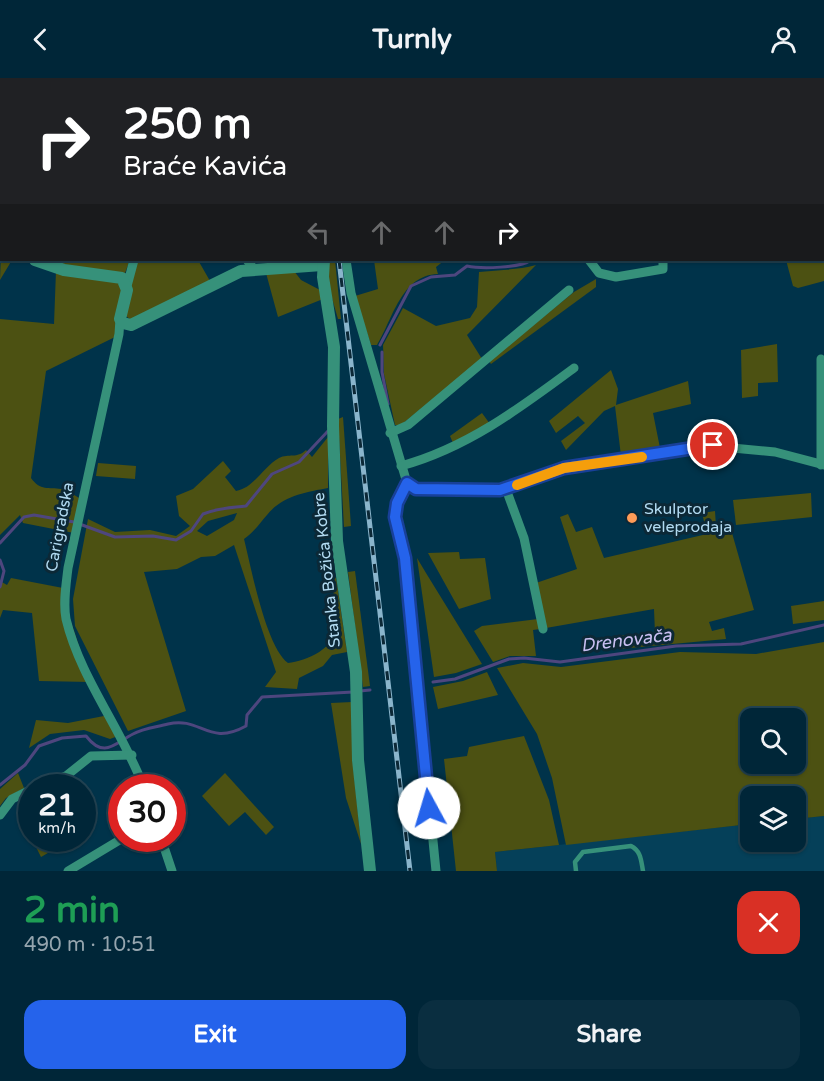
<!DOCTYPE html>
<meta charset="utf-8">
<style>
body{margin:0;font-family:"Varela Round",sans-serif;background:#0a2e40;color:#f1f3f6;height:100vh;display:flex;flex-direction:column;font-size:22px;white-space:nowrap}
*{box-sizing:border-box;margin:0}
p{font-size:20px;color:#95a5ae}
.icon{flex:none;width:33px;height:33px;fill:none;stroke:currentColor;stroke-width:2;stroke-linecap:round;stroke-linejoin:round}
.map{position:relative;height:793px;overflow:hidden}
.side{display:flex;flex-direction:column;background:#002638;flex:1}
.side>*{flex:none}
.hud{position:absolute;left:0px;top:0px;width:825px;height:183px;box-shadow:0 2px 4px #0004,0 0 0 2px #224353;background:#202124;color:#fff;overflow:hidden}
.fabs{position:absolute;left:740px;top:630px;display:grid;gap:12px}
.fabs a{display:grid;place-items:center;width:66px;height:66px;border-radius:12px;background:#002638;box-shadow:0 2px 4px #0004,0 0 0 2px #224353;font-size:30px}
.speed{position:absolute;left:18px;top:696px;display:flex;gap:12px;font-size:30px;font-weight:700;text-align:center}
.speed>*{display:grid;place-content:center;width:78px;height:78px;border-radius:50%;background:#002638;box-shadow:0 2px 4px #0004,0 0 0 2px #224353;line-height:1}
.speed small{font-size:15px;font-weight:400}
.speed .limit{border:9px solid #d22;background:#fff;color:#111}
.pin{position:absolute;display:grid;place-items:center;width:51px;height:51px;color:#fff;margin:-26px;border:3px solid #fff;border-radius:50%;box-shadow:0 2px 6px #0007}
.me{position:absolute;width:66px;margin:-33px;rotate:354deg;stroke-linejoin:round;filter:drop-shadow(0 0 4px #0008)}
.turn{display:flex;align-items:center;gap:21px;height:126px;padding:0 24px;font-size:27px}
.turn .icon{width:78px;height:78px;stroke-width:2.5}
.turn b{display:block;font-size:42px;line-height:51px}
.lanes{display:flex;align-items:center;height:57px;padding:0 24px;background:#0003;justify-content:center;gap:30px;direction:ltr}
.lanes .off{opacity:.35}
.round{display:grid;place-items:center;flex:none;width:63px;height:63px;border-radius:18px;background:#0a2e40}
.head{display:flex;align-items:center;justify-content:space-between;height:102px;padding:0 24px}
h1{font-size:36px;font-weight:700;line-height:45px;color:#1e9e55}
.action{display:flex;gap:12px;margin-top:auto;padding:12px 24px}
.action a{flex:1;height:69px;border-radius:18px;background:#2563eb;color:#fff;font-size:24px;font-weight:700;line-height:69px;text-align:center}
.action a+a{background:#0a2e40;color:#f1f3f6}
header{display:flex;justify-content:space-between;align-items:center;height:78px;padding:0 24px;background:#002638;font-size:27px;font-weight:700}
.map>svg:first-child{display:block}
</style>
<header><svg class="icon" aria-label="back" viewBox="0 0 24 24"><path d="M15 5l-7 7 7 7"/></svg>Turnly<svg class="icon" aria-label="person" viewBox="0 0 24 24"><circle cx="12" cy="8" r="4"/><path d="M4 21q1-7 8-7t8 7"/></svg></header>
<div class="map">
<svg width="824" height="793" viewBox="0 0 824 793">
<rect width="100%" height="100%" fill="#00334a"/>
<polygon fill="#054059" points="824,738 824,793 497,793 495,774 750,746 750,764 795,764 795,741"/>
<g fill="#4c5112" fill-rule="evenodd">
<polygon points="675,0 824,0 824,56 824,2 673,1"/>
<polygon points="824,66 824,203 798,210 793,208 786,182 824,182"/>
<polygon points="1,174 2,182 12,182 0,202"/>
<polygon points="44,182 130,182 125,195 93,193"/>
<polygon points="136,182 170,182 172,185 177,182 198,182 210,203 131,242 126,238"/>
<polygon points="329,182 335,182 341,241 338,241 327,203"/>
<path d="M374,182H445L436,189L438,196C401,197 393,241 377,267H371L355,218L378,211Z"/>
<path d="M536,187L467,257L482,281L401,347H395L384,296L383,267L403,230L436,248L470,240L477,229L479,194C498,192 517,192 536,187Z"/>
<path d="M56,193L116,201L124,208L115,259L46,293L31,400C40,413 49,409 61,411C68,413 74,417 79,420L74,455L23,445L20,437L0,457V241L54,246Z"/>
<polygon points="294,193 301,202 320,212 323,221 278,239 266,195"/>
<polygon points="596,201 596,209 491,286 489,283 574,214"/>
<polygon points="777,266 778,304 758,305 758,318 742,320 741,272"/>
<polygon points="611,292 618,311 616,327 688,303 691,326 653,335 660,370 621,378 615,328 604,333 566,372 561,363 585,345 578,338 556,355 549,343"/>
<polygon points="482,335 490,346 453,365 450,358"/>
<polygon points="343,339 351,448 344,449 338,341"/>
<path d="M328,359V410C306,414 282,418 267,437C259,446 255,453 244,461C251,489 266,569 288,585C306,583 337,570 337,547C338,533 333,518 332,504L336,499L347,574L332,577L323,588L299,600L297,611L265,609L276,594L234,467L215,478L201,479L177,491L144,494L186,633L128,653L75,548L73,521L88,441L115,454L150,452L176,458L190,448L179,438L176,418L193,411L223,383L231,393L225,399L236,413C254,410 263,389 279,380C289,375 297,381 306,372L312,379ZM237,435L234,442L207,458L197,453L208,443Z"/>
<polygon points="98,385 136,388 135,401 96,398"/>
<polygon points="811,415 812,439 736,447 733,422"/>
<polygon points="715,433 716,449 730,448 754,532 709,544 712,553 724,550 726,561 619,571 616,558 655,555 654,531 546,550 536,505 577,491 560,439 568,436 576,454 592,449 604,480 707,456 702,435"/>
<polygon points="459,474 460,481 485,480 491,521 459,531 428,475"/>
<polygon points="417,480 426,495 482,586 456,595 434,599"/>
<polygon points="355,493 370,608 363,609 348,494"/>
<polygon points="11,500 63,510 64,523 91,604 39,603 32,535 3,532 0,540 0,503 7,507"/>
<polygon points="824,523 824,542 793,546 791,528"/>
<polygon points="538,541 540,551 533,552 536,578 510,578 493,584 474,553 482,548"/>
<path d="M824,564V738L795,741V718H750V746L566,767L552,700L537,656L497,590L523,585L561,589L680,574L756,576ZM750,640H795V686H750Z"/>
<polygon points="487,594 498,617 438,631 433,609 463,603"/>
<polygon points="352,624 352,676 361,766 346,720 331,625"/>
<polygon points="109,637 118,658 110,661 84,652 50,656 29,670 36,642 68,645"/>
<polygon points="524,658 549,722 559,767 495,774 497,793 456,793 444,681 467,678 469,669"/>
<polygon points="18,695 24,710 6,720 0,728 0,711"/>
<polygon points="225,695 274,749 266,757 245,734 229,748 202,718"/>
<polygon points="32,761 32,760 72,761 41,779"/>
</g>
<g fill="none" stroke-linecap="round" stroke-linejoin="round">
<g stroke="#4e467e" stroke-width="3">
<polyline points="129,0 134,2"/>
<polyline points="718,0 718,2"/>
<polyline points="157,2 158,0"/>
<path d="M380,267L411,208L431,199L455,197L467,188C481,191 521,190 531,182"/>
<polyline points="382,274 382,294 388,326"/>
<path d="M0,465L24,439L34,437L74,444L115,459L153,458L176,462L191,453L203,436C218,430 230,430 246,428L272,396L299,384L328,353"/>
<polyline points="0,482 4,493 0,509"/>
<polyline points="433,604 455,601 509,581 524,580 560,584 676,568 741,566 824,547"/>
<polyline points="360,613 370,612"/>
<path d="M0,707L25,687L39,668L62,660L86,658C104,681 114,666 133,656C143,650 157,649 168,646C201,638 208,669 246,648L247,637L262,619L353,614"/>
</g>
<path stroke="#36917a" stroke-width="4.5" d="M576,793L575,784L583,774L631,768C641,773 641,782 643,793"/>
<g stroke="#36917a" stroke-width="9">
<polyline points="325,0 326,2"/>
<polyline points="185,2 185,0"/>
<polyline points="243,2 245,0"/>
<polyline points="247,182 254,191"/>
<polyline points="346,182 351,215 407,405 413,410 500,412 564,390 607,385 701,367 775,374 824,387"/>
<polyline points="589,182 599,195 616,199 663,191 663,182"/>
<polyline points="127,208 134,182"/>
<path d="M120,241L119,256L68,490C66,507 63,525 66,541C80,600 123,653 144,710"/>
<polyline points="821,281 821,387"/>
<polyline points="390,355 408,347 569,212"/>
<path d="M401,388C467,370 520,330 574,290"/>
<path d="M407,405C388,433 398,450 405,480L436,793"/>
<polyline points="506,411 524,460 543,551"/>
<polyline points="35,710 66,698 91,678 132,677"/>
<polyline points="0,737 12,721 32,711"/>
<polyline points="161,760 172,793"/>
<polyline points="68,793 123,760"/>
</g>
<g stroke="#36917a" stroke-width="12">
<polyline points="490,2 491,0"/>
<polyline points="0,162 2,163"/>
<polyline points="35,182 64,192 122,200 127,212 120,241 123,245 131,247 241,193 322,187"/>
<polyline points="324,182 323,199 334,269 333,348 337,463 356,594 358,682 370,793"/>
</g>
<g stroke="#8ab5cc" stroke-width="5">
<g id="rail">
<polyline points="318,0 318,2"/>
<polyline points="339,182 410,793"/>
</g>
</g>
<use href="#rail" stroke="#0c2836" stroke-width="3" stroke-dasharray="9" stroke-linecap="butt"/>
</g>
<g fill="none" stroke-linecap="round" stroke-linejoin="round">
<g stroke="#184099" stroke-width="15">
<polyline id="route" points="429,730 405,480 395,439 397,425 407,405 416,411 500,412 564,390 713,367"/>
</g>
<use href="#route" stroke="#2563eb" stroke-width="10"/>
<polyline stroke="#f59e0b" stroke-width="10" points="517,407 564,390 642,379"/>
</g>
<circle fill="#fe9c58" stroke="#0c2836" stroke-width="2" cx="632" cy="440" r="6"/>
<g text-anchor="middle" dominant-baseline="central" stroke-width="6" stroke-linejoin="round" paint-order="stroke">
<g font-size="16" fill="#b1daf1" stroke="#0c2836" text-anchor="start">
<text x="644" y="431">Skulptor<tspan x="644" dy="18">veleprodaja</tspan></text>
</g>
<g font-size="16" fill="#b1daf1" stroke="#0c2836">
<text transform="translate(60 449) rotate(-79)">Carigradska</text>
<text transform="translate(327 492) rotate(-96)">Stanka Božića Kobre</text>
</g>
<g font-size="18" font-style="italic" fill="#c9c0f2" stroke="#0c2836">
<text transform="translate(626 562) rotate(-7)">Drenovača</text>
</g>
</g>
</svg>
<div class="fabs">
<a><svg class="icon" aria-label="search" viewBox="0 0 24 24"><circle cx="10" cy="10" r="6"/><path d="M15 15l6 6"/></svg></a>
<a><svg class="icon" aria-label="layers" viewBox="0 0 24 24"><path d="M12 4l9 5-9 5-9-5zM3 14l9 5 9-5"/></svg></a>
</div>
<div class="speed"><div>21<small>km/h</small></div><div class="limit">30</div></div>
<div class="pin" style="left:713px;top:367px;background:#d93025"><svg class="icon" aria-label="arrive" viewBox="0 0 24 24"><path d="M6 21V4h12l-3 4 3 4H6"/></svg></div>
<svg class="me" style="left:429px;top:730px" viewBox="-20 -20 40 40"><circle r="19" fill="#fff"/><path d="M0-13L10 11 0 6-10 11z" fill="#2563eb"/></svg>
<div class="hud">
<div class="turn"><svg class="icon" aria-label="right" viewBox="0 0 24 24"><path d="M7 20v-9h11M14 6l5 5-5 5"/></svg><div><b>250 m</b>Braće Kavića</div></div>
<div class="lanes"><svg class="icon off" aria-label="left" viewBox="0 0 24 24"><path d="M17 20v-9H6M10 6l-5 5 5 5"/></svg><svg class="icon off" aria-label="ahead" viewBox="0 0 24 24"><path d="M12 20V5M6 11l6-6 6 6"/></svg><svg class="icon off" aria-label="ahead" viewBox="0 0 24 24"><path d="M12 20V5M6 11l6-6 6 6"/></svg><svg class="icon" aria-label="right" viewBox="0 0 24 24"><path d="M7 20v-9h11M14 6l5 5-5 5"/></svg></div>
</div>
</div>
<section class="side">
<div class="head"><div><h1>2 min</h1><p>490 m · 10:51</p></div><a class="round" style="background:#d93025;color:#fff"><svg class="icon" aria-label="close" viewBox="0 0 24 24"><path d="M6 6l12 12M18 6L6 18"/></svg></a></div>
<div class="action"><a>Exit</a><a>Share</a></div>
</section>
